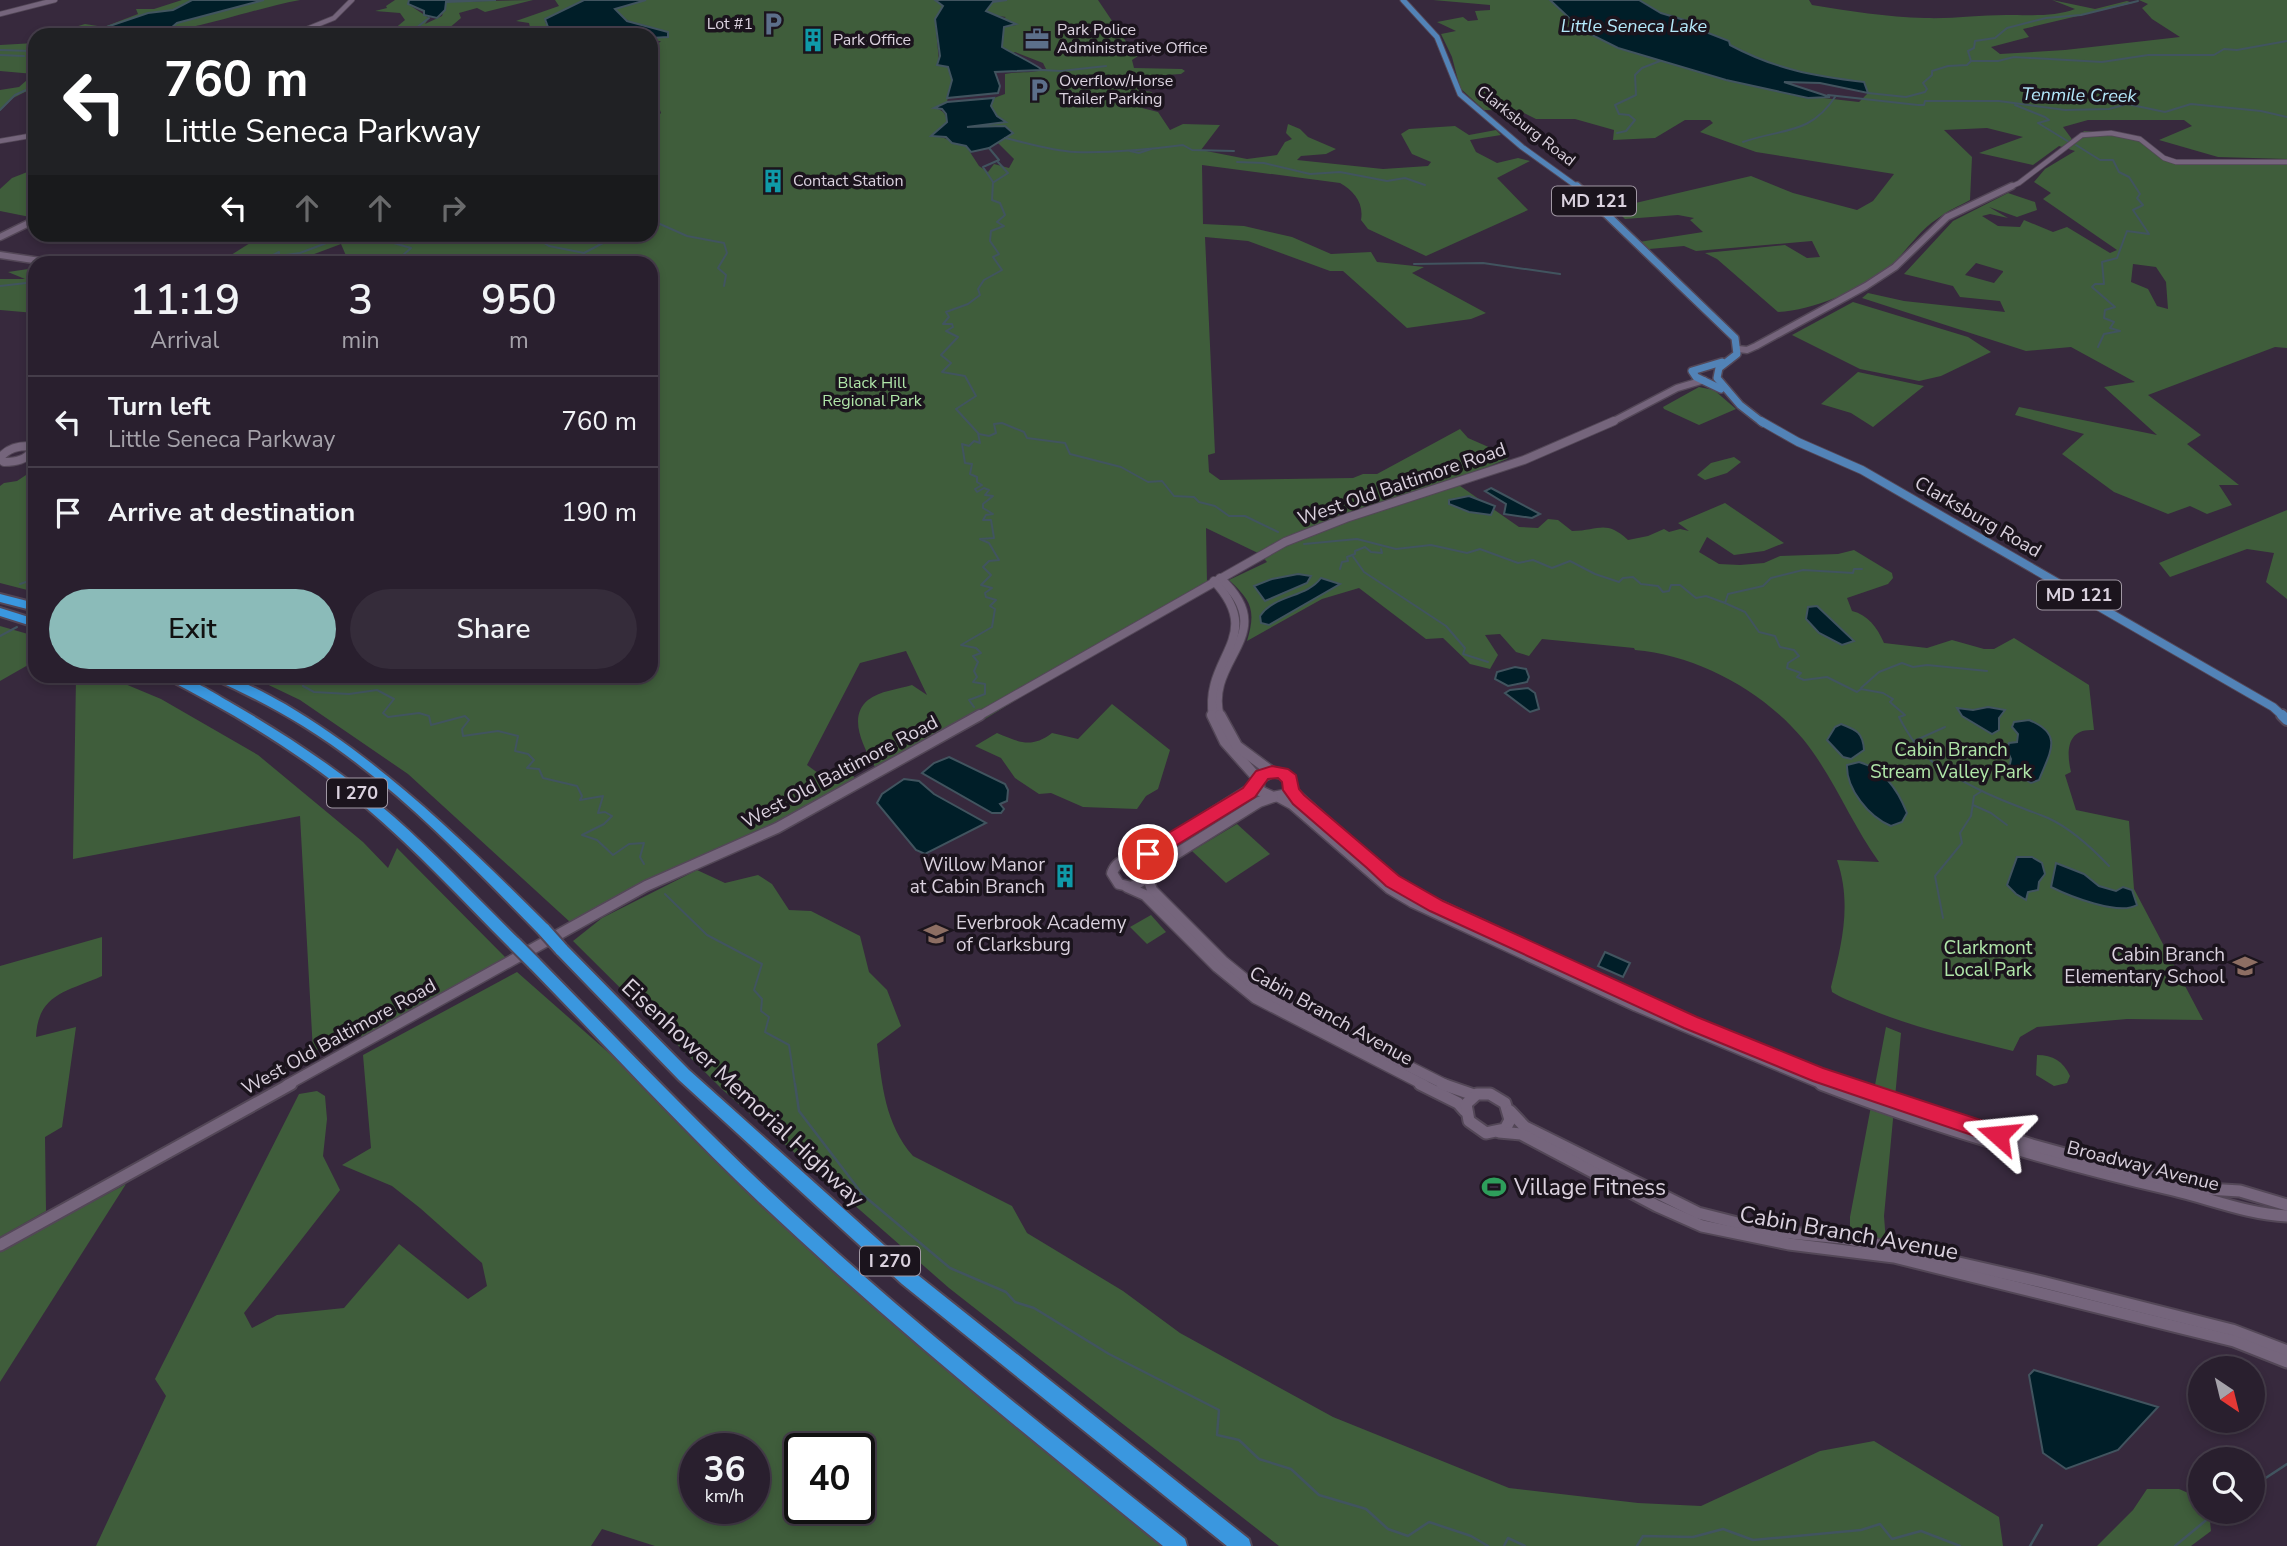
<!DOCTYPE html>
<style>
body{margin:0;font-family:"Nunito Sans",sans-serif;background:#352c3a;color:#f1f3f6;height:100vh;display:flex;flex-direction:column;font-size:26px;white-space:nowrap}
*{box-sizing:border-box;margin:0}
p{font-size:23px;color:#a5a2aa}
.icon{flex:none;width:38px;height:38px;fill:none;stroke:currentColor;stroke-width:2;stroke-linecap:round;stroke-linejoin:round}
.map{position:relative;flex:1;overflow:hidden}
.sheet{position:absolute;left:28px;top:256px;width:630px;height:427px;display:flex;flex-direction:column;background:#291f2e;border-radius:21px;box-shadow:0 4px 10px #0003,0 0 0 2px #453d4a}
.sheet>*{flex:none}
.banner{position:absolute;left:28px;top:28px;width:630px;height:214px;border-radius:21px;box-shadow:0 4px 10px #0003,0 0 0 2px #453d4a;background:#202124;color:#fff;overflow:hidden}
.needle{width:46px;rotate:145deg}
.tools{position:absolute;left:2188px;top:1356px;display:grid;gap:14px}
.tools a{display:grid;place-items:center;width:77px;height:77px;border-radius:50%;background:#291f2e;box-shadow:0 4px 10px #0003,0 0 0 2px #453d4a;font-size:35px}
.speed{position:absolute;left:679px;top:1433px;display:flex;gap:14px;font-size:35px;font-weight:700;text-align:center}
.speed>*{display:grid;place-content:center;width:91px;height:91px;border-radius:50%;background:#291f2e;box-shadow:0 4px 10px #0003,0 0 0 2px #453d4a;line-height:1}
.speed small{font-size:18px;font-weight:400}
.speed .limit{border:4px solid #111;border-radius:10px;background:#fff;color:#111}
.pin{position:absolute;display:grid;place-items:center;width:60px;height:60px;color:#fff;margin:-30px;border:4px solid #fff;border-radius:50%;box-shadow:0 2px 7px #0007}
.me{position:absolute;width:77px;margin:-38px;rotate:288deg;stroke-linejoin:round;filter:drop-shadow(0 0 5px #0008)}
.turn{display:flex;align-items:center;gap:24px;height:147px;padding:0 21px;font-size:32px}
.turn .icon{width:91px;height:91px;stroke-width:2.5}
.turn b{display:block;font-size:49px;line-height:60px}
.lanes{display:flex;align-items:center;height:66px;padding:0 21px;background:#0003;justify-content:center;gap:35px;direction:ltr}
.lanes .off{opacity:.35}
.eta{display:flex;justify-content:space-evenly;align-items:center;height:119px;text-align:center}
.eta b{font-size:42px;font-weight:600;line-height:49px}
.primary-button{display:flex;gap:14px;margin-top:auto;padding:14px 21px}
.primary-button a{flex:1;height:80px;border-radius:42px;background:#8bbbb9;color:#111;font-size:28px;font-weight:600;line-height:80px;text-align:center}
.primary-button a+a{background:#352c3a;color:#f1f3f6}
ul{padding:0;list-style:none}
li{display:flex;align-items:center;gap:21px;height:91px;padding:0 21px;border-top:2px solid #453d4a}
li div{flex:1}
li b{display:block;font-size:26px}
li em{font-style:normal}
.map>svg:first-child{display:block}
</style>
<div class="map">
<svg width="2287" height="1546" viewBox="0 0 2287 1546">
<rect width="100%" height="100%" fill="#37293d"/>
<g fill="#3f5d3b" fill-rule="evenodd">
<polygon points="182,0 192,0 173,10 148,13 98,31 71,35 75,33 68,29 85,24 104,27 138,14 136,9 154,9"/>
<path d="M264,0H300C242,11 187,35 127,35C142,31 167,30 177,23Z"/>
<polygon points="395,0 409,0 408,4 429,18 425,24 442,16 446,2 533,0 485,12 477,8 459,13 461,18 441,35 387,35 405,20 400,13 375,11 387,8 386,6"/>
<polygon points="555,0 584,0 545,19 545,23 593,35 532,35 529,23 516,21 559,6"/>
<path d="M646,0H935L944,6L935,19L939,61L949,67L952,80L947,102L935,108C944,111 946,113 947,123L931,136C945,136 953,143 966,146L979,166L988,172L994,164L1009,168L1014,159L998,143L1013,133L1005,126H967L994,124L1004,120L997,116L991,105L994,98L1005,94V74C1019,71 1032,74 1046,69L1043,63L1015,52L1012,54L1001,47L1004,27L1016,25L1002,19L1006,17L990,15L986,11L993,2L1007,0H1098L1129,46L1143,47L1141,54L1132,60L1134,68L1182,69L1185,71L1181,74L1136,77L1138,90L1152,92L1142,108L1158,112L1170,130L1183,124L1220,125L1201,150L1247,159L1277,155L1285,142L1292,139L1286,133L1288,124L1300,129L1308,137L1336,149L1326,154L1301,156L1297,160L1383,169L1428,166L1431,162L1412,154L1401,134L1409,129L1455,126L1469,135L1496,130L1501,135L1470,140L1476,152L1497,163L1518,158L1530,161L1497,178L1528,210L1426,256L1368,229L1361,220C1364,203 1354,191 1340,183L1202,165L1203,224L1244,226L1292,237L1331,254L1371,252L1377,262L1424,267L1412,273L1486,313L1471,319L1407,328L1343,271H1330L1248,241L1205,237L1215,453L1208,455L1209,472L1220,480L1353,478L1363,474H1377L1460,429L1468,438L1509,456L1507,459L1453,481L1519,527L1538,528L1548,519L1558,520L1572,531C1599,531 1605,519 1628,540L1648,536L1664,529L1669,532L1680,529L1689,531L1678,523L1725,503L1784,543L1764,551L1734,555L1707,537L1699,552L1719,564L1740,565L1764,563L1780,556L1838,554L1854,550L1892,573L1893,578L1888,584L1847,598L1852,611C1868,615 1877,627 1884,643L1927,648L1952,640L1984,649H1994L2014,638L2089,685L2094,730C2067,728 2066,751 2071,772L2065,775L2076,810L2129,821L2134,889L2203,1020L2127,1019L2037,1027L2020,1037L2013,1051C1961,1038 1910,1027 1862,1006C1851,1001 1841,998 1832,992L1831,987C1842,943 1852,904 1837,860L1879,862C1851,823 1833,776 1803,739C1763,691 1697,655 1635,650L1634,648L1542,639L1529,656L1516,652L1500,634L1485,635L1498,655L1490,669L1470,664L1443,638L1426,639L1359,588L1322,599L1247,641C1256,611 1252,601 1229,580L1267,562L1260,554L1206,528L1207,583L985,719L947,737L943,729L875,767C864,748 847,717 868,700C879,691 899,689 912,685L927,695L906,651L860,663L807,765L818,773L850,771L856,780L832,792H842C751,835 657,871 570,922L408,774L300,700L250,676H651V262H306L347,258L341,244L293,262H220L261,236L258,235L651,234V114L658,116L661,113L651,85V50L661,41H651V38H662C647,25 628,26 615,9Z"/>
<path d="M1433,0H1550L1563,10L1583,30L1633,53L1788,94L1859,102L1868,93L1863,82C1813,76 1776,70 1730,45L1728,41L1661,13L1639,0H1809L1812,5C1849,11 1887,17 1925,18C1952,19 1979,15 2006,15C2027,15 2055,17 2075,9L2052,0L2095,9L2127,1L2133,3L2023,29L2029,37L1991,47L2000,54L2065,50L2180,37L2152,19L2142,8L2148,4L2139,0H2287V159L2218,157L2159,140L2192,126L2184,120H2088L2063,127L2074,142L2084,131L2138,136L2167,157L2181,161L2287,160V348L2275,347L2148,395L2201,435L2187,444L2239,485H2219L2232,505L2207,514L2190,506L2168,514L2114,492L2062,454L2084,434L2015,415L2019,407L2157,435L2104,387L2135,382L2071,347L2026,351L1862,298L1868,293L1904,301L2005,312L2000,301L1960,297L1953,286L1904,274L1953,221L2008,193L2035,202L2037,210L2017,217L1989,207L2008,218L1990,214L1982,216L1998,226L2020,227L2024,220L2053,232L2067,227L2110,253L2117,250L2043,199L2051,193L2034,182L2045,169L2075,151L2059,146L2033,165L1979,153L2023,137L1987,128L1944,130L1972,157L1970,200C1959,206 1947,211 1937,219C1917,232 1905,254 1887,269C1858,291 1814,310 1778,312L1717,259L1705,253L1785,245L1807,258L1820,257L1812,241L1696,251L1684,246L1649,249L1639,242L1703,232L1690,220L1694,218L1678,215L1625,219L1614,208L1751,176L1793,193L1857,210L1873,201L1894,174L1756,152L1700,132L1713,123L1710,120H1685L1655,138L1613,140L1614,130L1575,119H1536L1520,111L1484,110L1460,88L1452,57L1441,34L1456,31L1437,22L1463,17L1468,21L1478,20L1475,11L1490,10V5ZM1976,263L2003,271V272L1994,283L1965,275ZM2133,264L2156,267L2166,282L2168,309L2157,306L2148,289L2131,282Z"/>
<polygon points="35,43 35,50 29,53 26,60 35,60 35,87 13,98 0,111 0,90 19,87 34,74 0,71 0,45"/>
<polygon points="35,169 35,215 30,217 0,211 0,189 12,178"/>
<polygon points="35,268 35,278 27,278 35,279 35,313 0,310 0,279 25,279 8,272"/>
<polygon points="1853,302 1968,337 1991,352 1941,376 1919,381 1860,369 1792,335"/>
<polygon points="1858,372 1924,386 1873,427 1851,413 1821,404"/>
<polygon points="1699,387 1714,390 1736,409 1699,425 1664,409 1663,407"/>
<polygon points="1734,457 1741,462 1727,473 1705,480 1697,475 1711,463"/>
<polygon points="35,469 35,592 0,583 0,486 4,483 17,481"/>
<polygon points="2287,510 2287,599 2266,582 2274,553 2247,549 2170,577 2159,563"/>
<polygon points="0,626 35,636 35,661 0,681"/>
<polygon points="80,676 106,676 161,699 258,755 363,842 388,868 397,848 508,960 361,1039 362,1026 313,1052 300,816 73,859 76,678"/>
<path d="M1112,704L1170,750L1158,789L1146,796L1137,809L1083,807L1051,793L1039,794L1015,778L1001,758L975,746L997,733C1019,742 1031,749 1052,733L1078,739Z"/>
<polygon points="1237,824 1270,854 1226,883 1192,851"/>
<path d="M697,870L725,883L758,875L772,884L789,910L811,911L860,936L869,972L887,990L901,1026L877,1044C882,1085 885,1124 913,1156L1012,1206L1027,1233L1123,1291L1180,1333L1333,1417L1509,1488L1638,1503L1701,1506L1820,1451L1874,1441L1999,1517L2003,1546H1279L949,1288L724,1091L573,941L602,918Z"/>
<polygon points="1151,915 1166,932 1147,944 1130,927"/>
<path d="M102,937V976C67,992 38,993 36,1037L76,1027L62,1127L45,1137L46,1211L0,1237V966Z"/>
<path d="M517,972L1169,1546H655L602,1529L591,1546H96L166,1396L155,1379L299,1094L317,1091L325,1096L327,1119L323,1156L340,1190L244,1313L252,1328L277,1315L344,1308L399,1244L468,1299L487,1286L482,1263L420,1208L392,1186L342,1165L371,1148L363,1055ZM695,1449H754V1508H695ZM800,1449H859V1508H800Z"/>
<polygon points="1886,1027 1901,1033 1884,1216 1886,1242 1850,1236 1850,1217"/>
<path d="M2037,1055C2053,1055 2063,1061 2070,1076L2067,1083L2054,1086L2036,1075Z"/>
<polygon points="126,1184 0,1382 0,1251"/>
<polygon points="2147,1489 2179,1489 2200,1498 2200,1512 2209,1512 2211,1531 2191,1546 2097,1546 2133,1510"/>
</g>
<g fill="#001e28" stroke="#41545f" stroke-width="2">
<polygon points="192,0 264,0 177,23 171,28 154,28 128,35 83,35 148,13 173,10"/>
<polygon points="409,0 496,0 446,2 445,10 437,18 424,15 424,11 408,4"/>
<path d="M584,0H646L615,9L627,21L668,32V37L651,38V35C618,35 578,40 548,27L545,19Z"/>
<path d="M935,0H1007L993,2L986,11L1016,24L1004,27L1002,47C1008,51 1039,66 1042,70L995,72L1000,86L998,93L947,98L952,80L948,67L937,65L940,56L935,19L943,6Z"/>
<path d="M1550,0H1639L1661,13L1691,22L1690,26L1729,41L1730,45C1775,69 1813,76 1864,82L1868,93L1820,83L1784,82L1830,97L1808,98L1726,80L1618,48L1582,30Z"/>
<polygon points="994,98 991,106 997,116 1006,122 967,127 1005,126 1013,133 989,148 971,152 966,146 952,143 946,137 931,136 947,122 946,114 942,109 934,108 947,102"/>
<polygon points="1491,488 1540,514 1532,518 1504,514 1506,504 1485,491"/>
<polygon points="1469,496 1495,506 1491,515 1469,512 1449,504 1449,500"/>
<polygon points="1298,574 1311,576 1307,583 1265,601 1254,586 1272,579"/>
<path d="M1321,578L1340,584L1269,625L1261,623L1260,616C1275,594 1306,598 1321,578Z"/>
<polygon points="1817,606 1854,641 1842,645 1819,633 1806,619 1808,607"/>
<polygon points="1515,667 1526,669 1529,677 1527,682 1508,686 1495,679 1497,672"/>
<polygon points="1528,688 1535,693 1539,709 1530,712 1505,693 1510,690"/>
<polygon points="1988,707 2005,710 1999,718 1999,730 1992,734 1962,716 1957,708 1973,710"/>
<path d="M2029,720C2064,734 2050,752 2039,780L2031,783L2009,769L2011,759L2007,750L2009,743L2017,742L2018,734L2012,727L2014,722Z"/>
<path d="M1841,724C1857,730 1863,733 1864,750L1851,759L1843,757L1827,740L1835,727Z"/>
<polygon points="949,757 1005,784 1008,790 1007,801 1000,804 1004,809 1001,813 992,813 922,773 934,763"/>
<path d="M1859,762C1884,769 1898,790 1907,813L1902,822L1891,826C1869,817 1846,789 1847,765Z"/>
<polygon points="904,779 919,781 934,794 986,823 925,854 916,850 877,803 882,794"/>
<polygon points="2017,857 2032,857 2042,863 2045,874 2039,882 2038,890 2028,892 2026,900 2016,894 2007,885"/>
<path d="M2056,863L2084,874L2099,886L2116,891L2123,887L2132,890L2137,905C2119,916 2069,896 2051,887Z"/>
<polygon points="1605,952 1630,963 1623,977 1598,966"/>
<polygon points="2034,1370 2158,1407 2118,1450 2066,1469 2043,1453 2029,1375"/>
</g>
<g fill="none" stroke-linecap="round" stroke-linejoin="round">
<g stroke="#41545f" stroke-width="2">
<polyline points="407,35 429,18"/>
<polyline points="0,50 31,51"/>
<polyline points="0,55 24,56"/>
<polyline points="1971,61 1968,51 1974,48 1975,41 1995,38 2007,28 2046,18 2081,15 2138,1"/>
<polyline points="1042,70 1061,71 1106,66"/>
<polyline points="1868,93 1906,97 1925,92 1927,89 1923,83 1932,75 1932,71 1948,66 1967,65 1971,61 1998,61 2014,57 2102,62 2148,55 2214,55 2224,49 2237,50 2287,41"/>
<polyline points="1828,95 1918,105 1924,105 1925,101 1999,101 2065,110 2109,109 2127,104 2165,112 2191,104 2261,111 2287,117"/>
<polyline points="2015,105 2045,117 2049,120 2038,123 2069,142"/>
<polyline points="0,110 15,95 35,86"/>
<polyline points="1617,133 1626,131 1635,120 1629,115 1619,114 1615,105 1636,95 1635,75 1642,68 1660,61"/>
<path d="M1005,138C1027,143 1052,151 1075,152C1111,153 1146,150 1183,145L1192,150L1234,151"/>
<path d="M1743,142C1783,128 1810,135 1835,97"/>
<polyline points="2076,145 2100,160 2113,160 2119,172 2129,177 2140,194 2137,198 2143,205 2133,210 2149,234 2127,231 2117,258 2102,262 2104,284 2095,284 2092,287 2115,307 2105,310 2104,318 2114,322 2110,328 2120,331 2104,334 2098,347"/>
<polyline points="1130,151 1139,153 1151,149"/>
<polyline points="1237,162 1264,163 1310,174 1340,172 1387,181 1405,178 1425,185"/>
<polyline points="994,182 1008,173 998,162"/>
<polyline points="651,213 651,216"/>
<polyline points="651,220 687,236 724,243 727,253 718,268 726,275 724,286"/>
<polyline points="540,234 544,243 549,246 584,253 620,234"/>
<polyline points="259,262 279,252 279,256 300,253 350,234"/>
<polyline points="402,262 402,256 411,248 390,242 407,234"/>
<polyline points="1414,264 1483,263 1560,274"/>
<polyline points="0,286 35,282"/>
<polyline points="979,434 989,436 996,433 994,424 1002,423 1024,432 1027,438 1065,443 1070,454 1121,467 1148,482 1162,481 1174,496 1194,497 1199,502 1215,506 1229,516 1245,516 1278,532"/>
<polyline points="1304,544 1357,539 1396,549 1431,545 1467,553 1480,549 1518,563 1533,560 1552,568 1570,561 1595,574 1619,582 1623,578 1633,577 1641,584 1658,586 1663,592 1669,591 1671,585 1680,585 1696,598 1706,596 1725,603 1728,594 1763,586 1771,578 1803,570 1853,573 1854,569 1862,569"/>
<polyline points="1352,555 1364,572 1446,626 1465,648 1463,654 1488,662"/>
<polyline points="1340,569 1342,562 1348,561 1347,557 1355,554 1355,551 1365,547 1371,552 1382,553 1381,549"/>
<polyline points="20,584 35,579"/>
<path d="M1725,603L1745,612L1759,632L1775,636L1780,647L1794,650L1799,656L1788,663L1787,668L1801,673L1797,677L1804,680L1827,677L1857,692L1861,689L1883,693L1893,699L1890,702L1905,715L1899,717C1921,760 1940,770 1982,791L1974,796L1971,816L1960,833L1962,843L1935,876L1943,918"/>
<polyline points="0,636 17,627"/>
<polyline points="303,676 303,686 314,692 349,694 377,690 394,699 383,713 388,717 419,713 429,716 431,725 465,716 469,720 462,729 463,736 498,731 518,736 515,751 528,754 534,760 527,768 539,769 543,778 577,786 582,796 580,800 603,796 598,813 605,812 612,816 604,824 582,835 597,840 613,855 629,844 644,843 640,857 644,864"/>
<polyline points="1861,688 1879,672 1902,663 1913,667 1927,665 1987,671"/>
<polyline points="974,707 969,700 985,694 985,684 973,682 977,677 974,671 978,662 973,656 981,653 976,648 961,645 992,627 995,609 990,606 996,600 986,597 985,593 992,588 981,585 991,575 983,567 989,561 999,560 989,543 980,539 994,538 991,520 983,520 986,515 993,514 983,508 983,504 993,496 985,495 989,490 984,488 977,492 975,489 982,485 977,482 977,477 970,474 972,464 965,463 962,444 969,446 974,441 980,443 978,433 956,409 976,396 965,376 942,372 951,363 941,355 958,337 946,331 953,327 952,324 943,324 949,317 946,312 968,304 980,295 978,289 984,280 1002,270 993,257 999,254 990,241 991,231 1004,226 997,222 1005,215 1000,203 992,200 993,182 983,167 999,160 989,148"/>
<polyline points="1914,741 1945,727"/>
<path d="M1982,791C2004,802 2026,809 2048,818C2072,829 2092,848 2109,866"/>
<polyline points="1973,805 1991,813 2007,825"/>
<polyline points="665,894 707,935 762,964 754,990 762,999 761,1011 769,1017 765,1032 789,1045 795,1085"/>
</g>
<g stroke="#41545f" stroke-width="2.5">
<polyline points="795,1084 799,1111 863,1195 950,1268 1006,1292 1015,1302 1034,1308 1109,1354 1219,1410 1217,1435 1239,1440 1259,1459 1291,1469 1319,1495 1366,1509 1388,1529 1408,1536 1429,1522 1471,1536 1488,1546"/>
<polyline points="2252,1487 2287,1464"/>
<polyline points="1504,1546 1508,1538 1525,1546"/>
<polyline points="1637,1546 1643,1536 1693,1537 1723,1529 1753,1540 1861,1530 1880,1524 1892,1539 1921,1531 1960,1546"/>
<polyline points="2030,1546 2042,1525"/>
<polyline points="2175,1546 2216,1512"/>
</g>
<g stroke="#534757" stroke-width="6">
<g id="secondary-far4">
<polyline points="0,14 55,0"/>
<polyline points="292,35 334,18 352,0"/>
<polyline points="0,141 35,135"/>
<polyline points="2008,188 2019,183 2082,135 2111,133 2140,139 2164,158 2176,162 2287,162"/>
</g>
</g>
<g stroke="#534757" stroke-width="9">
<g id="secondary-far3">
<polyline points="0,237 35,220"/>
<polyline points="0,255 47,262"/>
<polyline points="1738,349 1747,350 1756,346 1866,286 1895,267 1947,217 2012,186"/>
<polyline points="1610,423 1677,388 1704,380"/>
</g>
</g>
<g stroke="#534757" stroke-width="10">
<g id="secondary-far2">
<path d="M0,458C8,448 18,446 30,446L33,450C26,460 16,462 4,462L0,459"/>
<path d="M1220,578C1282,635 1204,658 1220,717"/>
<polyline points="977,717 1285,542 1346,518 1524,460 1614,421"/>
<path d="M1213,717C1203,656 1267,638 1214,581"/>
</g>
</g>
<g stroke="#534757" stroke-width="13">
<g id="secondary-far1">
<polyline points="1212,715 1225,742 1258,779"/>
<polyline points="1220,715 1237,746 1272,772"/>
<path d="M1272,772C1283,773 1289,776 1292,787L1288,794L1273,797L1260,791L1258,779Z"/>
<polyline points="1291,790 1373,864 1410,892 1691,1022 1849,1085"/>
<polyline points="1279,797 1292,804 1390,889 1412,902 1636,1006 1825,1085"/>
<polyline points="1131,860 1148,854 1257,785"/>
<path d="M1134,860L1145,868V879L1132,887L1119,884L1112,873C1116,863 1123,859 1134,860Z"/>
<polyline points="1147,872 1259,802 1273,797"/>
<polyline points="1147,875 1152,890 1224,962 1261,992 1446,1085"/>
<polyline points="1127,887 1145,895 1217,967 1255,998 1424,1085"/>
<polyline points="287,1085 646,886 777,828 980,715"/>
</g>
</g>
<g stroke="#534757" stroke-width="15">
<g id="secondary">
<polyline points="1420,1084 1458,1103 1465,1111"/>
<polyline points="1442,1084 1474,1095"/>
<path d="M1821,1084C1936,1128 2053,1162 2173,1190C2211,1199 2247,1214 2287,1216"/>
<polyline points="1844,1084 2032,1145 2112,1167 2207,1189 2240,1191 2287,1205"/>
<polygon points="1477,1094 1490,1094 1505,1103 1510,1120 1505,1129 1486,1133 1469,1121 1466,1104"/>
<polyline points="1510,1111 1525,1127 1698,1213 1769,1231 1843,1238 1893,1248 2042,1282 2232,1330 2287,1351"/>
<polyline points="1499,1132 1521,1134 1657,1206 1702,1226 1789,1244 1894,1257 2234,1341 2287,1362"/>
<polyline points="0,1245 291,1084"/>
</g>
</g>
<g stroke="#534757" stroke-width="7">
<polyline id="primary-far3" points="1403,0 1437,37 1460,94 1522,147 1579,188"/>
</g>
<g stroke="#534757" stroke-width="10">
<g id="primary-far2">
<polyline points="1577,186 1735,338 1737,354 1719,368 1717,378 1740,405 1763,423"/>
<polyline points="1721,389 1696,377 1692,371 1722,362"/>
</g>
</g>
<g stroke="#534757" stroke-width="10">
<polyline id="primary-far1" points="1761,421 1798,442 1862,470 2273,707 2284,717"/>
</g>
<g stroke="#534757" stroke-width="14">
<polyline id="primary" points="2282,715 2287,720"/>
</g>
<g stroke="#534757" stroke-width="4">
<g id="highway">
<polygon points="0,594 35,603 35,611 0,602"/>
<polygon points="0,608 35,619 35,627 0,616"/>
<path d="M165,676C188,674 213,693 233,704C290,737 344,773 394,817C438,856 478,899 520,940L522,944L520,948L515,950L510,948C462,900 416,850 364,806C304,756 237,715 167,679Z"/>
<path d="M212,676C237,676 263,692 285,704C385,763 467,845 549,926L551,930L549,934L544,935L539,934C466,860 392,781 303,726C274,708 244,693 213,679Z"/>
<polygon points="561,943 566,945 689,1070 914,1272 1249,1539 1251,1546 1227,1546 902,1284 679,1080 556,953 554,949 556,945"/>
<path d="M534,957L539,959C616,1037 691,1117 771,1192C902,1315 1044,1427 1185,1539L1187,1546H1163C1026,1435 888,1324 759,1202C680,1127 606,1046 529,967L527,963L529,959Z"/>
</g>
</g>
<use href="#secondary-far4" stroke="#75657c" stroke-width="4.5"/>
<use href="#secondary-far3" stroke="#75657c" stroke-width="6"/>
<use href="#secondary-far2" stroke="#75657c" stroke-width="8"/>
<use href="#secondary-far1" stroke="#75657c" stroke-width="10"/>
<use href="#secondary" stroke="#75657c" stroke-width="11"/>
<use href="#primary-far3" stroke="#5283b7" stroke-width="5"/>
<use href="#primary-far2" stroke="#5283b7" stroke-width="7"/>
<use href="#primary-far1" stroke="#5283b7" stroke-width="8"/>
<use href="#primary" stroke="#5283b7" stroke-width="10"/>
<use href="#highway" fill="#3a97df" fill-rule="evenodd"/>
<g stroke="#534757" stroke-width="17" stroke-linecap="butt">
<g id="highway-bridge">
<polyline points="544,930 561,949"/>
<polyline points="515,944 534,963"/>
</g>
</g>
<use href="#highway-bridge" stroke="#3a97df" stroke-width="13"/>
</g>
<polygon fill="#e11d48" stroke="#92132f" stroke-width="2" points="1272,766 1288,769 1296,775 1299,789 1304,795 1399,876 1443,901 1697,1017 1823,1068 2005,1128 2008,1135 2005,1141 1998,1144 1813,1081 1684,1028 1430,911 1386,886 1367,868 1293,804 1283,790 1282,782 1278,778 1268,779 1255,797 1154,859 1142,859 1140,854 1142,849 1243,788 1256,771"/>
<defs>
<g id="parking-bare" transform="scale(1.89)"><path d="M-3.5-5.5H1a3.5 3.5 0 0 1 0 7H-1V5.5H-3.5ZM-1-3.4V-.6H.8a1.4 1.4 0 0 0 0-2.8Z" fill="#5c6f8a" stroke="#1b141d" stroke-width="2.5" paint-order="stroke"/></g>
<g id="office-bare" transform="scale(1.89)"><path d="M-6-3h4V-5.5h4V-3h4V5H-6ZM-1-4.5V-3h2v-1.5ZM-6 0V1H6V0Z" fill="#5c6f8a" stroke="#1b141d" stroke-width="2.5" paint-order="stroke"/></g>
<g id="building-bare" transform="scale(1.89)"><path d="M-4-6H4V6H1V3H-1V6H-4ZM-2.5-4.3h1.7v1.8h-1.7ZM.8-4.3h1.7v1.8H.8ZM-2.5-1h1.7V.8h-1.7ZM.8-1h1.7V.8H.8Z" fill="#0f9aa8" stroke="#1b141d" stroke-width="2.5" paint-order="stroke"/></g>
<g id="school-bare" transform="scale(1.89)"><path d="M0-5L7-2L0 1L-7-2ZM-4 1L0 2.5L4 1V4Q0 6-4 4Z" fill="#8d6e63" stroke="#1b141d" stroke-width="2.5" paint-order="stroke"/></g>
<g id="stadium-bare" transform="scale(1.89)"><path d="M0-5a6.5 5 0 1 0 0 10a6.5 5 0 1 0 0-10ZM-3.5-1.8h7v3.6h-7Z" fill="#2e9e5b" stroke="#1b141d" stroke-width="2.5" paint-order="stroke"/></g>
</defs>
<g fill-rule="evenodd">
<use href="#parking-bare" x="773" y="24"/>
<use href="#office-bare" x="1037" y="39"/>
<use href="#building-bare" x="813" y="40"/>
<use href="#parking-bare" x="1039" y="90"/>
<use href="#building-bare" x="773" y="181"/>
<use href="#building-bare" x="1065" y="876"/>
<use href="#school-bare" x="936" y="934"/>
<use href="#school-bare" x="2245" y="966"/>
<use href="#stadium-bare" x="1494" y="1187"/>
</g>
<g text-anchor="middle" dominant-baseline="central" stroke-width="7" stroke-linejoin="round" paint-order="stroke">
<g font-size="16" fill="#dad1de" stroke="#1b141d" text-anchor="start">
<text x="753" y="24" text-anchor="end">Lot #1</text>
<text x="1057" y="30">Park Police<tspan x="1057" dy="18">Administrative Office</tspan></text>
<text x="833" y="40">Park Office</text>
<text x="1059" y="81">Overflow/Horse<tspan x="1059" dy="18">Trailer Parking</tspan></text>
<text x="793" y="181">Contact Station</text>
</g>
<g font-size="16" fill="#dad1de" stroke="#1b141d">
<text transform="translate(1526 126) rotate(38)">Clarksburg Road</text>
</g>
<g font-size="16" fill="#b0e6a9" stroke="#1b141d">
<text x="872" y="383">Black Hill<tspan x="872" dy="18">Regional Park</tspan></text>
</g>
<g font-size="18" font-style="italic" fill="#b4e9fb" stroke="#1b141d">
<text x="1634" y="26">Little Seneca Lake</text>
<text transform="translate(2079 95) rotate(1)">Tenmile Creek</text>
</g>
<g fill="#1b141d" stroke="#a198a4" stroke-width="2">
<rect x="1552" y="186.5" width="84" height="29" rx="5"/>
<rect x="2037" y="580.5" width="84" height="29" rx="5"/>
<rect x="327" y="778.5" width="60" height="29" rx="5"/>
<rect x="860" y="1246.5" width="60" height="29" rx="5"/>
</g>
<g font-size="18" font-weight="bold" fill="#dad1de">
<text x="1594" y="201">MD 121</text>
<text x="2079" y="595">MD 121</text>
<text x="357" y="793">I 270</text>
<text x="890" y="1261">I 270</text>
</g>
<g font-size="19" fill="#dad1de" stroke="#1b141d">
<text transform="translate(1402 484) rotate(-19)">West Old Baltimore Road</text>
<text transform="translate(1978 517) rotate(30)">Clarksburg Road</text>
<text transform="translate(840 772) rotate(-28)">West Old Baltimore Road</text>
<text transform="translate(1331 1016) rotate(29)">Cabin Branch Avenue</text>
<text transform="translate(339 1037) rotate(-29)">West Old Baltimore Road</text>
<text transform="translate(2143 1166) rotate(14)">Broadway Avenue</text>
</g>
<g font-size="19" fill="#b0e6a9" stroke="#1b141d">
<text x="1951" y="750">Cabin Branch<tspan x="1951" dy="22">Stream Valley Park</tspan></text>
<text x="1988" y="948">Clarkmont<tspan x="1988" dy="22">Local Park</tspan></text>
</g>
<g font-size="19" fill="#dad1de" stroke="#1b141d" text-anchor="end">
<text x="1045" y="865">Willow Manor<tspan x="1045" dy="22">at Cabin Branch</tspan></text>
<text x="956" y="923" text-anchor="start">Everbrook Academy<tspan x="956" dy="22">of Clarksburg</tspan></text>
<text x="2225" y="955">Cabin Branch<tspan x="2225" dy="22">Elementary School</tspan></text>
</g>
<g font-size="23" fill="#dad1de" stroke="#1b141d">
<text transform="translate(743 1093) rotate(43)">Eisenhower Memorial Highway</text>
<text transform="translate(1849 1233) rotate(10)">Cabin Branch Avenue</text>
</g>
<g font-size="23" fill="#dad1de" stroke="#1b141d" text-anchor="start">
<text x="1514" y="1187">Village Fitness</text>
</g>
</g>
</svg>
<div class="tools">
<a><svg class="needle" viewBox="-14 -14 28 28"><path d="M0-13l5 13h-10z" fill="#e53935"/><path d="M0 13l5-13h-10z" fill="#a5a2aa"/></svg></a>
<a><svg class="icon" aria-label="search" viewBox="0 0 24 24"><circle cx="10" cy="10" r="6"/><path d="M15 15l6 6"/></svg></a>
</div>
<div class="speed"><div>36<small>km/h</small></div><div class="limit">40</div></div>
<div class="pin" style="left:1148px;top:854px;background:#d93025"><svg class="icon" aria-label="arrive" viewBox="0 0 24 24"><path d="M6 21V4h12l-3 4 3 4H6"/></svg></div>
<svg class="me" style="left:1998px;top:1135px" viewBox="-20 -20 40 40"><path d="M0-17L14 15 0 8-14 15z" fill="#e11d48" stroke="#fff" stroke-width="4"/></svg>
<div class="banner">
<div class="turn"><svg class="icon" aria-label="left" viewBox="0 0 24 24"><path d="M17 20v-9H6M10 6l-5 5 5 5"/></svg><div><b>760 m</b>Little Seneca Parkway</div></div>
<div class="lanes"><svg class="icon" aria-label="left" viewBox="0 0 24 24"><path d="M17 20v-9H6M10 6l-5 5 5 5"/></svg><svg class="icon off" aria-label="ahead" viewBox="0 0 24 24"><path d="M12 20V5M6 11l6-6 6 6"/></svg><svg class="icon off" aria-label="ahead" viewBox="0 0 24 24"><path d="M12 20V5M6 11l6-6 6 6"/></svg><svg class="icon off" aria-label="right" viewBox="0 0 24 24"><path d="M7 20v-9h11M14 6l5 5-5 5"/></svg></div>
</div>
<section class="sheet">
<div class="eta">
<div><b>11:19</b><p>Arrival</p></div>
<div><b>3</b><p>min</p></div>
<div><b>950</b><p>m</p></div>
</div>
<ul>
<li><svg class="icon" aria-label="left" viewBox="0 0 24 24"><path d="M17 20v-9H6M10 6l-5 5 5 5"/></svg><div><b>Turn left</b><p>Little Seneca Parkway</p></div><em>760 m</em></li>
<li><svg class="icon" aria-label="arrive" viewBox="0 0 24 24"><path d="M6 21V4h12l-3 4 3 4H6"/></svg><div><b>Arrive at destination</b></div><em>190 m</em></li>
</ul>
<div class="primary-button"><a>Exit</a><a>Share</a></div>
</section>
</div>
